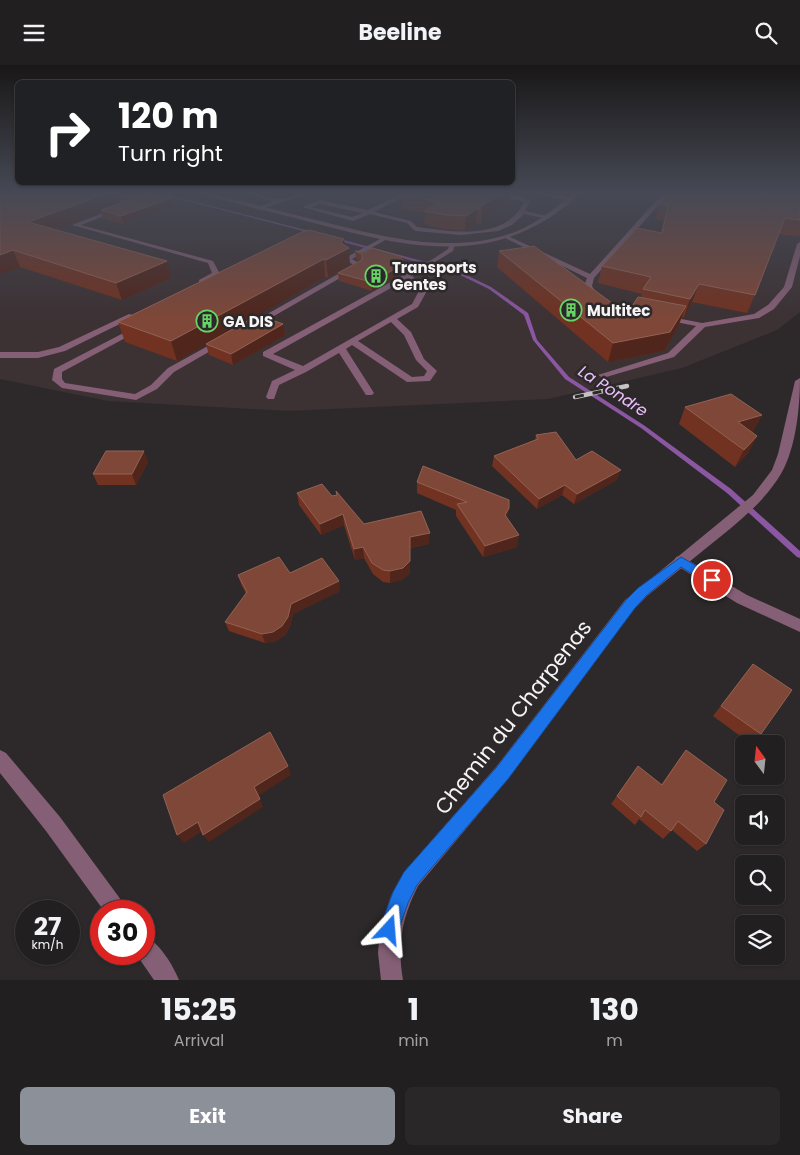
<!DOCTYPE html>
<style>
body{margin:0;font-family:Poppins,sans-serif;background:#2a2729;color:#f1f3f6;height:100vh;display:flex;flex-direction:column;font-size:19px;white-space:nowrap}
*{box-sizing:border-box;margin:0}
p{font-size:16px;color:#a2a2a5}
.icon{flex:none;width:28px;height:28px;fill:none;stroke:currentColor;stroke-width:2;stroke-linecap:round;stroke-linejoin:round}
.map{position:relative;height:915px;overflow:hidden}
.side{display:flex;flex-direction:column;background:#221f20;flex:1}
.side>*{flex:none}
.top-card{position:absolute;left:15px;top:15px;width:500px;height:105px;border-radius:8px;box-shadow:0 1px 4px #0004,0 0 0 1px #3f3d3e;background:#202124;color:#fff;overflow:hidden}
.needle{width:32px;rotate:345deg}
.buttons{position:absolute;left:735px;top:670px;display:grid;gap:10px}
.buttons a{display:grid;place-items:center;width:50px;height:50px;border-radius:8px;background:#221f20;box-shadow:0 1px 4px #0004,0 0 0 1px #3f3d3e;font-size:25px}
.speed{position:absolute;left:15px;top:835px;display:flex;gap:10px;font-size:25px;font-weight:700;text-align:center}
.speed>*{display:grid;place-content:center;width:65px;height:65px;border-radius:50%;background:#221f20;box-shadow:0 1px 4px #0004,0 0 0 1px #3f3d3e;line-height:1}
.speed small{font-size:12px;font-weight:400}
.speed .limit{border:8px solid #d22;background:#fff;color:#111}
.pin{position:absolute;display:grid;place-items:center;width:42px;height:42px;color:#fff;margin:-21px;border:2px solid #fff;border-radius:50%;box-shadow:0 1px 5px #0007}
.me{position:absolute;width:55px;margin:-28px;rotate:19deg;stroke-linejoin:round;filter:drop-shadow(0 0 4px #0008)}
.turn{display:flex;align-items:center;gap:18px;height:105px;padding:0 20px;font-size:22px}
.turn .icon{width:65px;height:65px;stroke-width:2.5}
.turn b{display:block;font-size:35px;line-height:42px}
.eta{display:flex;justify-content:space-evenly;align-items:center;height:85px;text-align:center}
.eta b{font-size:30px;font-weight:700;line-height:35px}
.cta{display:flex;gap:10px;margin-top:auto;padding:10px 20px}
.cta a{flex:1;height:58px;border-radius:8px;background:#8c9099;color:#fff;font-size:20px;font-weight:700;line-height:58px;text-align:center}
.cta a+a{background:#2a2729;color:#f1f3f6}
header{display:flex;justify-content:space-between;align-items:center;height:65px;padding:0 20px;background:#221f20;font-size:22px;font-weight:700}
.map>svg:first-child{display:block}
</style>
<header><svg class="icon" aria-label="menu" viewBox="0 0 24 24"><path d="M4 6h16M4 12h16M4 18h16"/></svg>Beeline<svg class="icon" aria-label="search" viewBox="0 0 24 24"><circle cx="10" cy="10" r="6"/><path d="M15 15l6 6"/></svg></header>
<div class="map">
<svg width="800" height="915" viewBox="0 0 800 915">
<rect width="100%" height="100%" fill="#2d292a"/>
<polygon fill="#3c3133" points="0,127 800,127 800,247 777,265 682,303 548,334 288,346 108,336 0,314"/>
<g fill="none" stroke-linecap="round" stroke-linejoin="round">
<g fill="#8b56a2" fill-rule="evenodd">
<polygon points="152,127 157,127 317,168 315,169"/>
<polygon points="336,173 456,205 491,222 528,248 537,275 569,312 645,361 731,424 800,486 800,493 797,492 727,428 641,363 565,314 533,275 524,250 489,224 454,207 336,175"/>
</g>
<g fill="#845f75" fill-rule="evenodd">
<polygon points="81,127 92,127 137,139 134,141"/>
<polygon points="161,127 169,127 144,137 139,136"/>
<path d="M244,127C256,127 266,133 277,134C287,135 299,127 310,127L259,145L257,142L273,137Z"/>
<path d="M405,127H413L374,147L411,156L417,162C454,167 505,176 524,137L485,127C499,127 519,128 530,136L525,146L551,152L548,154L524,149L512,160L498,166L461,170L415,166L407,158L370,149L353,156L302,142L320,135L368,145ZM320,139L363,148L352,152L311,142Z"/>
<polygon points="527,127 541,127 574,134 571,136"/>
<polygon points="664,127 670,127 594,213 592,221 601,236 647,246 647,250 595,240 584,221 587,213 503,172 508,171 590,209"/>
<polygon points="114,144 119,145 81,160 213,196 220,209 205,219 199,219 199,215 212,208 208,198 72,160"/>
<polygon points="382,173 387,174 352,194 361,199 361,201 253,263 246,261 354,200 345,195 345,193"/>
<polygon points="800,177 800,191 792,222 774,244 759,253 705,262 674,292 603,313 598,310 668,288 696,261 661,254 661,250 702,258 754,249 768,240 784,222 797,179"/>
<path d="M450,178L455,179L453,186L412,211L428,224L418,242L397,254L411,267L424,294L437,306L430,316L407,317L352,280L346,284L374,328L372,330H366L339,288L306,307L279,320L274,334H268L266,332L272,316L295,305L263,291V287L433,194L448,184ZM407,214L420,224L412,239L303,301L273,289ZM391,257L404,270L416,295L427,306L424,311L412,312L358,276Z"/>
<polygon points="129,249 136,251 65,286 38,293 0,293 0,287 38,287 59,282"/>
<polygon points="135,262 142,264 62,307 62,314 65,318 135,329 151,320 168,303 219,275 226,277 174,307 157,324 136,335 62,323 52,315 54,304"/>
<polygon points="681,491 747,530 800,554 800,567 737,538 676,500 674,496 676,492"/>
</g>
<g fill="#845f75" fill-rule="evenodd">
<path d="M800,313C800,342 796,382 782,407C765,437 736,459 710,480C689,497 668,514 647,531L635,543L508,714L418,821C402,852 397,880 403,915H381L378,888L380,863L391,831L404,807L496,702L625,535L753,430L772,405L778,389L795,316Z"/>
<polygon points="0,685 6,688 60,752 124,839 127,846 104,846 46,766 0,708"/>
<path d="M144,871C159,877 173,900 179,915H154L136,889H144Z"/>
</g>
<path fill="#845f75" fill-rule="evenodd" d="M195,127H205C242,136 279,146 316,155C380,171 451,191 515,167C538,158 556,142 575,127H582C492,212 396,179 291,152C270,147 249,142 228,136C218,134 205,132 195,127Z"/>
<g stroke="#c5c2c3" stroke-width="4.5">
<polyline id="rail" points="575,332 627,321"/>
</g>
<use href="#rail" stroke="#2d292a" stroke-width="3" stroke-dasharray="9" stroke-linecap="butt"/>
</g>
<g fill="#713221" fill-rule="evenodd">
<path d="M0,127H152L150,128L174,141L124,159L103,154L101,147L54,164L171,213L122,235L20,202L0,209ZM118,131L131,134L120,138Z"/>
<polygon points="409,127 520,127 518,129 510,128 509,135 482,154 481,159 476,158 465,165 445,164 424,159 425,148 402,144 402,130"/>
<polygon points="800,127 800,172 779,169 755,230 747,248 692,237 684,252 682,252 679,259 664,286 608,297 497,202 499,186 627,249 641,232 642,229 598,218 602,201 661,167 663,156 655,154 659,139"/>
<polygon points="345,180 350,200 328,212 325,212 241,259 283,259 285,270 233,300 209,290 206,279 177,296 125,277 118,257"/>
<polygon points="355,186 403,199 404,207 372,226 339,216 338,208 359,196 356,194"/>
<polygon points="685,342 762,350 753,366 752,367 757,371 748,388 735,402 679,359"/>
<polygon points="536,370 576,395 617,415 574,439 562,430 537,444 492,401 494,391 535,375"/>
<polygon points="148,397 136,420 98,420 93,409"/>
<polygon points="417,417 509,443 507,454 517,482 483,492 456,451 456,445 417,428"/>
<polygon points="297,428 332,431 364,459 429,479 410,483 410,508 403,514 390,518 383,517 373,509 364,493 355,495 344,460 321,470 299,440"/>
<polygon points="290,508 340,526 293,549 290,562 285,570 276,576 265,578 229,566 225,557 246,529 241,519 238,510"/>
<polygon points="753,599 761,669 752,679 751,679 713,651"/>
<polygon points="686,685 714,737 706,779 697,786 672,765 663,774 639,754 635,760 611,739 638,701 661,720 679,694"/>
</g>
<g fill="#50251b">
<polygon points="111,127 117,127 121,139 101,145 101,147 34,172 28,157"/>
<polygon points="133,127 152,127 141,131 135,135"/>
<polygon points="503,127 510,127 509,135 482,154 482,145 480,145 480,142"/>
<polygon points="172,133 174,141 124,159 121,151"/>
<polygon points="477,144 476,158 465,165 466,151"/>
<polygon points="344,174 345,185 349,183 350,200 328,212 326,195"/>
<polygon points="13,185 20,202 0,209 0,190"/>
<polygon points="403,192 404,207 372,226 371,217 399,194"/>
<polygon points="324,194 325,212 177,296 171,276"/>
<polygon points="167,196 171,213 122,235 116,218"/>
<polygon points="699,219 692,237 684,252 690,234"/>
<polygon points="686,241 679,259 664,286 608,297 613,278"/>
<polygon points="283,259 285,270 233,300 231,289"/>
<polygon points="762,350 753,366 729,374 738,357"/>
<polygon points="757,371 748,388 735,402 744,385"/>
<polygon points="144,386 148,397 136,420 132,409"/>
<polygon points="621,405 617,415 574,439 577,429"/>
<polygon points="565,420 562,430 537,444 539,434"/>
<polygon points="509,443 507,455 505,450"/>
<polygon points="343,449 344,460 321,470 320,459"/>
<polygon points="430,468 429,479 409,483 410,472"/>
<polygon points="519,470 517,482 483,492 485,481"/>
<polygon points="363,482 364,493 355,495 354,484"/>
<polygon points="410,496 410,508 403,514 390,518 390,506"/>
<polygon points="339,516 340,526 293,549 290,562 285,570 276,576 265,578 262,569 291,539"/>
<polygon points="288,701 291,710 258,731 254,722"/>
<polygon points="260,734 263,742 209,777 203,770"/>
<polygon points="198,757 204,765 184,778 177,770"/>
</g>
<g fill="#7f4738" stroke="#926255">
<polygon points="0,127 111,127 28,157 167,196 116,218 13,185 0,190"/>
<polygon points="409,127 503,127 480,142 477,142 482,145 477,144 466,151 446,150 425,146 440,137 402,130"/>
<polygon points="671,127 800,127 800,155 785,153 755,230 699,219 690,234 643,224 651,212 602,201 637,163 662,168 668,141 659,139"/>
<polygon points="149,128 172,133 121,151 101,145"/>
<polygon points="309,165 344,174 341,178 349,183 326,195 324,194 171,276 118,257 302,167"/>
<polygon points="534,181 627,249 638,232 686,241 670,267 613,278 499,186"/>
<polygon points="372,183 403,192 399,194 403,195 399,197 404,199 371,217 338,208 362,195 362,189 355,186 366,187"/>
<polygon points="258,250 283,259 231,289 206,279"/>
<polygon points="731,329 762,350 738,357 757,371 744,385 685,342"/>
<polygon points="556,367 576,395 592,386 621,405 577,429 565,420 539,434 494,391 538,374 536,370"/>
<polygon points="106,386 144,386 132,409 93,409"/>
<polygon points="423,401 509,435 509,443 505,450 519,470 485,481 457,439 467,437 417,417"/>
<polygon points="322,419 332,431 337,430 336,426 364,459 421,446 430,468 410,472 410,496 403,503 390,506 383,505 372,498 363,482 354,484 343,449 320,459 297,428"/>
<polygon points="279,492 290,508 322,493 339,516 291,539 288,552 282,561 273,567 262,569 225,557 247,527 238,510"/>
<polygon points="753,599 792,625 761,669 721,641"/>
<polygon points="270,667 288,701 254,722 260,734 203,770 198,757 177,770 163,730"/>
<polygon points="686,685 727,715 714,737 724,745 706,779 678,756 671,766 645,745 641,752 617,731 638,701 662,720"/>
</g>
<linearGradient id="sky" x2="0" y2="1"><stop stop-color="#191717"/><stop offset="0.5" stop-color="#464955"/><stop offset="1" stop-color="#464955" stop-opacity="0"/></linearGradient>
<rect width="800" height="255" fill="url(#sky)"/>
<polygon fill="#1a73e8" stroke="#114b97" points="681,492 716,512 718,515 716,518 707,518 681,502 647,530 635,543 508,714 417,820 408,838 396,872 389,875 382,872 379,865 393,827 404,807 496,703 626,535 638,523"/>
<defs>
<g id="building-ring" transform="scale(1.125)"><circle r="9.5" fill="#2d292a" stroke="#67d465" stroke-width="1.5"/><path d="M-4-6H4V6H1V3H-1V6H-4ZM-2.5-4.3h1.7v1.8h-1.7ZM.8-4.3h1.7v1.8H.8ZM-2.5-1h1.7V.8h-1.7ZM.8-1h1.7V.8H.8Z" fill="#67d465"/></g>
</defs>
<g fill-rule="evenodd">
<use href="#building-ring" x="376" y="211"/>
<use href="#building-ring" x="571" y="245"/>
<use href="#building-ring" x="207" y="256"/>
</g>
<g text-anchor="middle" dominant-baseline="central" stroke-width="5" stroke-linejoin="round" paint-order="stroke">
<g font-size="15" font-weight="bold" fill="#f6f4f4" stroke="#2d292a" text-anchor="start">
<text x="392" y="202">Transports<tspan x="392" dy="17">Gentes</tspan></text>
<text x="587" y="245">Multitec</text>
<text x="223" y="256">GA DIS</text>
</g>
<g font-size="16" font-style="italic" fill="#ebc0fe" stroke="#2d292a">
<text transform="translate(613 326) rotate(33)">La Pondre</text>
</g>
<g font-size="21" fill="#f6f4f4" stroke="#2d292a">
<text transform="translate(513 652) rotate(-52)">Chemin du Charpenas</text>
</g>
</g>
</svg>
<div class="buttons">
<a><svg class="needle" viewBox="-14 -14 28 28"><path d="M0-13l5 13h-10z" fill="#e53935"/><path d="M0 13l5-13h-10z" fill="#a2a2a5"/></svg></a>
<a><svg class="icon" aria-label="sound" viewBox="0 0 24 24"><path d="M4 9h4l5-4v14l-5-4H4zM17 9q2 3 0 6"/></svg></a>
<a><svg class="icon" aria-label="search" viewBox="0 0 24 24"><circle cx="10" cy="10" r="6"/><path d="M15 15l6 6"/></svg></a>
<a><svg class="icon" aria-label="layers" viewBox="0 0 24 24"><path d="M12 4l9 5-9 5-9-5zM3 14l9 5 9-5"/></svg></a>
</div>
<div class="speed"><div>27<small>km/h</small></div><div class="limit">30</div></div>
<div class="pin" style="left:712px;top:515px;background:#d93025"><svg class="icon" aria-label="arrive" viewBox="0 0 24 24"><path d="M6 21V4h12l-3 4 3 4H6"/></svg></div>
<svg class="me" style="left:389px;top:865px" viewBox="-20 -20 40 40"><path d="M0-17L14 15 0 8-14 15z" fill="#1a73e8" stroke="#fff" stroke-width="4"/></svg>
<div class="top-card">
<div class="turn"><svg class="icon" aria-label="right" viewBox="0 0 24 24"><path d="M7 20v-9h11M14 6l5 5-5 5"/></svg><div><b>120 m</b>Turn right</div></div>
</div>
</div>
<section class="side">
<div class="eta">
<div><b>15:25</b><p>Arrival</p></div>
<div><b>1</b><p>min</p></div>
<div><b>130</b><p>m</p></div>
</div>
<div class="cta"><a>Exit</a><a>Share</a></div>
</section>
